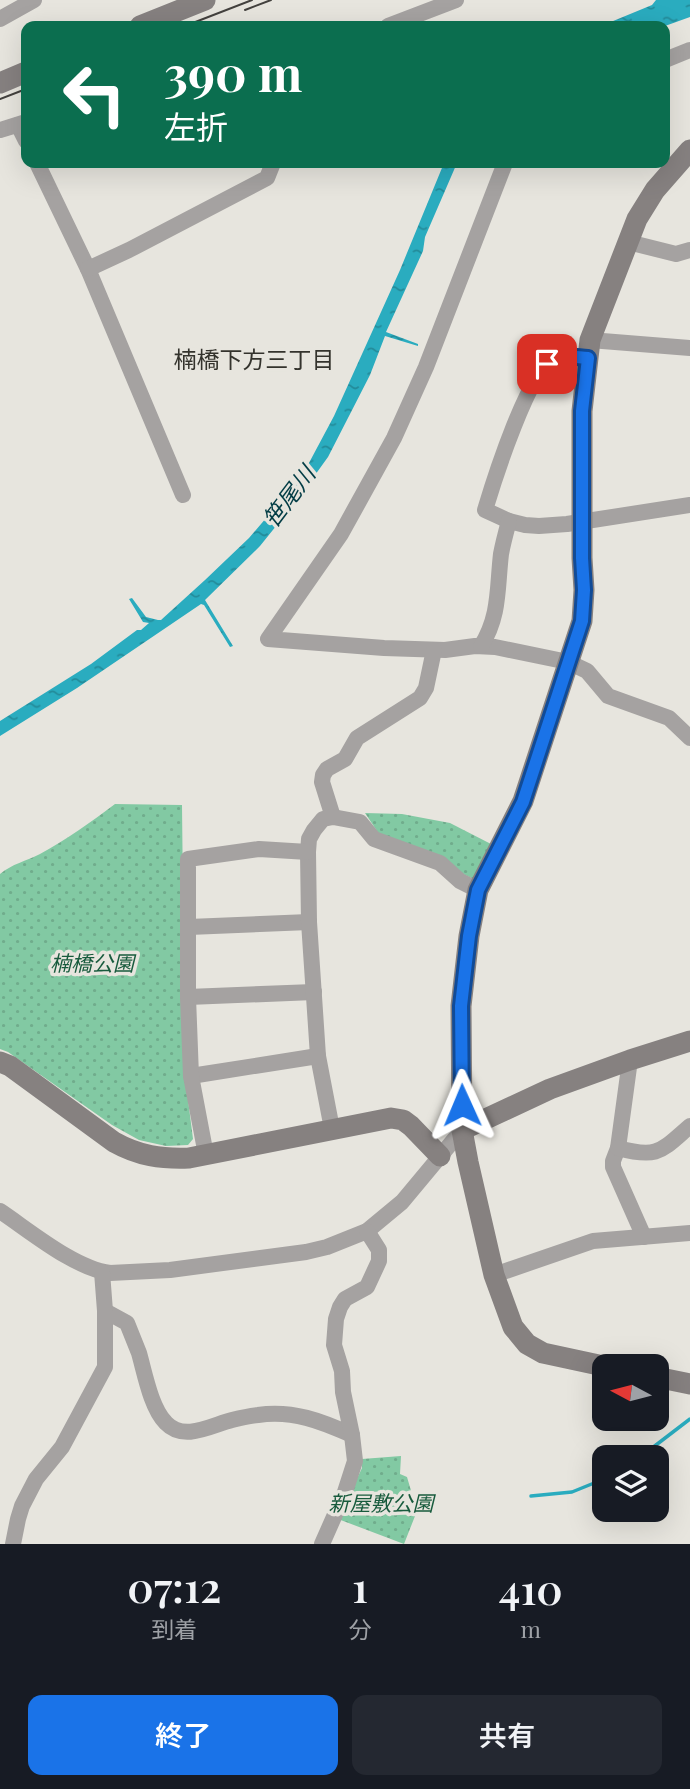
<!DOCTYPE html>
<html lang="ja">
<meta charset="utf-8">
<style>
body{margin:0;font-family:"Playfair Display","Noto Sans JP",serif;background:#242831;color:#f1f3f6;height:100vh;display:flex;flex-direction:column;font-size:26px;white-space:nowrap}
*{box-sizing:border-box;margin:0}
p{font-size:23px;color:#9ea1a6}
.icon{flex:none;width:38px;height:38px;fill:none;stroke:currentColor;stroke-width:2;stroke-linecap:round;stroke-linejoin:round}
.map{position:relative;height:1544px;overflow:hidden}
.details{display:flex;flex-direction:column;background:#171b24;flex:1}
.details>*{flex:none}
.top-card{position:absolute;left:21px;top:21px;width:649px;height:147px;border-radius:14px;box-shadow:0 7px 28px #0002;background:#0b6e4f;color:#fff;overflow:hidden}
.needle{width:46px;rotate:277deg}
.controls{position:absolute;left:592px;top:1354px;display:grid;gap:14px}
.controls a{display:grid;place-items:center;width:77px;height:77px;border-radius:14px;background:#171b24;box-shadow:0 7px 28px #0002;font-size:35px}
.pin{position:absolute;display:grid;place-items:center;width:60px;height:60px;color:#fff;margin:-30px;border-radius:14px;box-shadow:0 4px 10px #0006}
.me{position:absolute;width:77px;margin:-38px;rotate:359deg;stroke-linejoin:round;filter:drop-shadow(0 0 5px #0008)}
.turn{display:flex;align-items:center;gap:24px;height:147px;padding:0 28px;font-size:32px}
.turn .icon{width:91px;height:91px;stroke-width:2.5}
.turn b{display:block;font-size:49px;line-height:60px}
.eta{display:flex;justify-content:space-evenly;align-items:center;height:119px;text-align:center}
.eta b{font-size:42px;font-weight:600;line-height:49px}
.action{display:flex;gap:14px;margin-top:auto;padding:14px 28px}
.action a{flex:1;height:80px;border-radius:14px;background:#1a73e8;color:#fff;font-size:28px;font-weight:600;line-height:80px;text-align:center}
.action a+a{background:#242831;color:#f1f3f6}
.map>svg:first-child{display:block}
</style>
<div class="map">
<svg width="690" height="1544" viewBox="0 0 690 1544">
<defs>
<pattern id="park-dots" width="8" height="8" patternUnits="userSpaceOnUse" patternTransform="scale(1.75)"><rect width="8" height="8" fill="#82c9a3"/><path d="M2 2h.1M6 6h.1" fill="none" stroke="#70ac8c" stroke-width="1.8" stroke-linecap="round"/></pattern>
<pattern id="water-ripples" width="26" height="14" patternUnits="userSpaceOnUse" patternTransform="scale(1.75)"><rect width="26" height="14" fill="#2aacbf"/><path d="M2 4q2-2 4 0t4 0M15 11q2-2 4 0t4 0" fill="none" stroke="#238b9a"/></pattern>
</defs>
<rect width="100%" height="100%" fill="#e7e5de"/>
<g fill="url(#park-dots)">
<path d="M115,804L182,805L185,1076L193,1139L188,1145L166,1146L139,1140L112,1125L8,1052L0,1049V874C12,864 26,861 40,854C66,840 91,822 115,804Z"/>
<polygon points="365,813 402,814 450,823 491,844 476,880 381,837"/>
<polygon points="401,1456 400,1474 407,1477 417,1511 404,1544 338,1519 362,1468 362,1459"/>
</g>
<g fill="url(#water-ripples)">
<polygon points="656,0 690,0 690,17 665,26 601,26 652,5"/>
<polygon points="444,163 457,163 425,237 423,251 386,332 418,344 418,346 385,336 370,375 328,457 297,500 260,546 205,600 233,646 230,647 204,605 201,604 77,688 0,736 0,721 91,664 137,630 141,630 149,623 143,622 129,599 132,598 146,617 158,620 161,620 205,580 249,538 302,476 334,416 400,270"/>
</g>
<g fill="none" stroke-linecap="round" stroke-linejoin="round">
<g stroke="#2aacbf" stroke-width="3.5">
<polyline points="639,1458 690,1419"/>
<polyline points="531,1496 572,1492 604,1479"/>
</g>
<g stroke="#a5a2a1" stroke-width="16">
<polyline points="0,19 34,0"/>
<polyline points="388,26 456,0"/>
<polyline points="665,60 690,50"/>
<polyline points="18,125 26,141"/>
<polyline points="0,130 26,122"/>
<polyline points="37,163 88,269 183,495"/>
<polyline points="505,163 426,367 394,438 341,534 268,639 384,648 445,650 475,646 495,647 568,662 587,671 608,696 669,718 690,738"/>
<polyline points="628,242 676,254 690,250"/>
<polyline points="88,269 129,250 267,178 273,163"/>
<polyline points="590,340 690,348"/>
<path d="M588,358C578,357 564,353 555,357C529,369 494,480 485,510L509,521L525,525L539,526L567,524L690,505"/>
<path d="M481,646C500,616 497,588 501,554C503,543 506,532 509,521"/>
<polyline points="333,817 322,782 323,775 327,769 345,759 357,738 420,698 426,688 434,650"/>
<polyline points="189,927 309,922"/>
<polyline points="188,997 314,992"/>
<polyline points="630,1060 618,1148 613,1161 613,1167 644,1237"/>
<polyline points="191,1076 318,1056"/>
<polyline points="332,1129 318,1056 309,922 308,852 309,839 314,830 323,819 333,817 360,822 374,839 440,863 460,881 478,890"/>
<path d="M618,1148C658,1159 661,1151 690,1126"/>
<polyline points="206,1155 191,1076 188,997 188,859 259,849 308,852"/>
<path d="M0,1211C30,1231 74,1268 110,1273L170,1270L306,1252L327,1247L367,1231L402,1202L462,1130"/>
<polyline points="494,1275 593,1241 690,1233"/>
<path d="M105,1311L127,1323C131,1333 135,1343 139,1353C145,1374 151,1408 166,1423C184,1442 212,1425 232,1420C240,1418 249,1416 258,1415C293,1410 321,1421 352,1435"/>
<polyline points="13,1544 18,1519 22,1506 36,1479 62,1447 105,1367 105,1311 102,1272"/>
<polyline points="322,1544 345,1492 355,1461 352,1435 343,1392 342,1371 334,1345 336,1319 340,1307 345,1299 367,1287 379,1261 379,1250 367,1231"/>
</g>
<g stroke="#868180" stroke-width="21">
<polyline points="140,26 205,0"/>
<polyline points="0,83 26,72"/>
<path d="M0,1062L10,1066L114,1142C139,1156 161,1159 189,1158L391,1118L403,1120L411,1126L440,1156"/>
<polyline points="462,1130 550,1089 630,1060 690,1041"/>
<polyline points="608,1367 543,1353 527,1344 513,1327 494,1275 468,1162 462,1130 461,1006 469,936 478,890 523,801 582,621 584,590 582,558 582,411 590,340 637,219 655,190 690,150"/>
<polyline points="656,1377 690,1384"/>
</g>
<g stroke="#43413e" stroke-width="2">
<polyline points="245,10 271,0"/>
<polyline points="185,26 252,0"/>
<polyline points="0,99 26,89"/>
</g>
</g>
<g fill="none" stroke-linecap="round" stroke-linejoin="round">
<g stroke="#114b97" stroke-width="18">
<path id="route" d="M462,1105L461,1006L469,936L478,890L523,802L582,621L584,590L582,558V411L588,358C572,357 559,353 547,364"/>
</g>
<use href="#route" stroke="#1a73e8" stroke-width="12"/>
</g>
<g text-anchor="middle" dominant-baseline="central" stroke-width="7" stroke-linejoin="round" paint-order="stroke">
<g font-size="21" font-style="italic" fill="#185b3d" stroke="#e7e5de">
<text x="92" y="962">楠橋公園</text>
<text x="381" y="1502">新屋敷公園</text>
</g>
<g font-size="23" fill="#34332d" stroke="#e7e5de">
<text x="254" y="358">楠橋下方三丁目</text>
</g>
<g font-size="23" font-style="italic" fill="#023c45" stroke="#e7e5de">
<text transform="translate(288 496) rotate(-53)">笹尾川</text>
</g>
</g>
</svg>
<div class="controls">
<a><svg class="needle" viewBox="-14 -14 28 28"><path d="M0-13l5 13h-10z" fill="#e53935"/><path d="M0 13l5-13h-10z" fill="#9ea1a6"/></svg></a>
<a><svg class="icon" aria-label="layers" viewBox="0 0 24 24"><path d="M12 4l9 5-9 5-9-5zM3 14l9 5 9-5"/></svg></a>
</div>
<div class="pin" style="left:547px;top:364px;background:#d93025"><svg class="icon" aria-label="arrive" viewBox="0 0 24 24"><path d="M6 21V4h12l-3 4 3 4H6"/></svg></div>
<svg class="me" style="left:462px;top:1105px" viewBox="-20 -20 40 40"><path d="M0-17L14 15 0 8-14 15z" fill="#1a73e8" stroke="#fff" stroke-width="4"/></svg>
<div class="top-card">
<div class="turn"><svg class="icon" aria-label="left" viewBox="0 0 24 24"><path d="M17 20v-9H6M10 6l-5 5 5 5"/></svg><div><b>390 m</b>左折</div></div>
</div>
</div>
<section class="details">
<div class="eta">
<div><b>07:12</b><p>到着</p></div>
<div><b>1</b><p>分</p></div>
<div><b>410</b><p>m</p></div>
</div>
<div class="action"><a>終了</a><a>共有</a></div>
</section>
